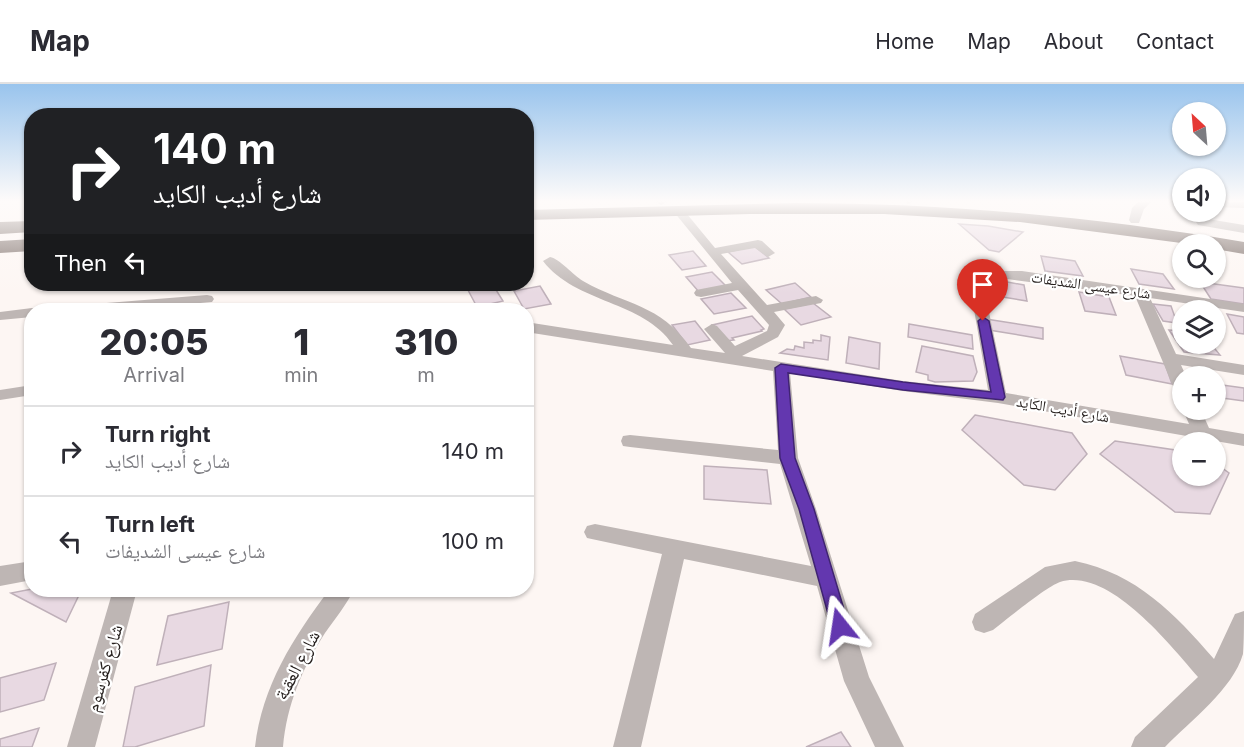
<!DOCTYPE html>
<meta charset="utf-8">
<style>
body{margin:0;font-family:Inter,"Noto Naskh Arabic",sans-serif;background:#f7f7f7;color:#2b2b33;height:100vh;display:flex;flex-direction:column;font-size:22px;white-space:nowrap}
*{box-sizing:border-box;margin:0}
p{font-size:20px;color:#7c7c81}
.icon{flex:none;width:33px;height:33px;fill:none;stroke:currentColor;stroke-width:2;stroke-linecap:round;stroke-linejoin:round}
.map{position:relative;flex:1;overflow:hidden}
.panel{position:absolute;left:24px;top:219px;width:510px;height:294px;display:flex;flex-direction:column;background:#fff;border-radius:24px;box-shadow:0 2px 4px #0004}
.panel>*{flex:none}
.top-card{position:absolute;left:24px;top:24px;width:510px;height:183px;border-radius:24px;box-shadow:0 2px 4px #0004;background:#202124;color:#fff;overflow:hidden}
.needle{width:39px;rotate:334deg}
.buttons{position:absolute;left:1172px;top:18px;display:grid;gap:12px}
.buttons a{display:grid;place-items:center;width:54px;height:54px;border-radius:50%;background:#fff;box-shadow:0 2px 4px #0004;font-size:30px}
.pin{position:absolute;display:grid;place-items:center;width:51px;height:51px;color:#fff;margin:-62px -26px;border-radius:50% 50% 50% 0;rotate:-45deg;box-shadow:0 0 6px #0007}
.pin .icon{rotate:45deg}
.me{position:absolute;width:66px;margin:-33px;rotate:345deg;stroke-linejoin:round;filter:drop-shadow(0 0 4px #0008)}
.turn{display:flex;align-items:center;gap:21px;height:126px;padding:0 30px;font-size:27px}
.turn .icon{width:78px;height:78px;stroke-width:2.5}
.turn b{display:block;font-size:42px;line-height:51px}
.then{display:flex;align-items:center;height:57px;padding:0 30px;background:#0003;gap:12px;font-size:22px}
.eta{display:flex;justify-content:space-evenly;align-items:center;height:102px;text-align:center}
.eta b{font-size:36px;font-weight:800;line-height:42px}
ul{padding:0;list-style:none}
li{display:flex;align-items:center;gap:18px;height:90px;padding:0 30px;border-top:2px solid #e1e1e2}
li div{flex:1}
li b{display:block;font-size:22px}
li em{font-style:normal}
header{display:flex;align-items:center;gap:36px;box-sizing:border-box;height:84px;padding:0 30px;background:#fff;border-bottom:2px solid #e1e1e2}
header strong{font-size:28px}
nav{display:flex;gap:33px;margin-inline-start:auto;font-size:21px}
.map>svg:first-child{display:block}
</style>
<header>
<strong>Map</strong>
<nav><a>Home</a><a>Map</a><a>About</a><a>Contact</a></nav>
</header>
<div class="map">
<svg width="1244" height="663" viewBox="0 0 1244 663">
<rect width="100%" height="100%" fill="#fdf6f3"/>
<g fill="#e8d9e2" stroke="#bfb0b9" stroke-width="1.5">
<polygon points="959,140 988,142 1023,148 999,168 989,166"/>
<polygon points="754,162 769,174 742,180 728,168"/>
<polygon points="693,167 706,182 682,186 669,171"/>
<polygon points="1041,172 1075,177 1083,192 1045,187"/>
<polygon points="1131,185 1163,190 1174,205 1139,200"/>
<polygon points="712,188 726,202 699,208 686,193"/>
<polygon points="1002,197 1024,201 1027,217 991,211 990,201"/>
<polygon points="1200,198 1244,204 1244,220 1211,215"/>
<polygon points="795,199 811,213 782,220 766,206"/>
<polygon points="493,201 503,217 477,223 468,206"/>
<polygon points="540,202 551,220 524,225 514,207"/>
<polygon points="1079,208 1109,213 1116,231 1085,227"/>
<polygon points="731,209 746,224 714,230 701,215"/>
<polygon points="813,219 831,233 801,241 784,225"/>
<polygon points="1153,220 1171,222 1177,239 1163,237"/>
<polygon points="1227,230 1244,233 1244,250 1237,249"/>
<polygon points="752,232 764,245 761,246 762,247 732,254 734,256 726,257 712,241"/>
<polygon points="986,235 1043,244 1043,255 989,246"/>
<polygon points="695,237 710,256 687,261 672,241"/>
<polygon points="909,240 972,251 973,265 908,253"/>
<polygon points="1169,246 1182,247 1182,260 1211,260 1220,271 1184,268"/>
<polygon points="821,251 830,253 828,276 780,269 787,265 794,266 795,262 804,264 804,258 813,259 813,256 821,257"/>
<polygon points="849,253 880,259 879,285 846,279"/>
<polygon points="922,262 973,272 977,288 973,297 935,298 928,296 928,291 916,288"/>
<polygon points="1120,272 1165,280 1172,300 1126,291"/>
<polygon points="1215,300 1244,304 1244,317 1215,313"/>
<polygon points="975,331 1072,349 1087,370 1055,406 1024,401 962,346"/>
<polygon points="1115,357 1182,367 1182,392 1215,392 1215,379 1229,389 1210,430 1175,428 1100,370"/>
<polygon points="704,382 767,386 771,420 704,415"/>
<polygon points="32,505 70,506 79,511 66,538 11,509"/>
<polygon points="229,518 222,565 157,581 168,532"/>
<polygon points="56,579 44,616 0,628 0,594"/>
<polygon points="211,581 204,642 135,663 123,663 135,603"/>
<polygon points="39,644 32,663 0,663 0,655"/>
<polygon points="841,648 851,663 806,663"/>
</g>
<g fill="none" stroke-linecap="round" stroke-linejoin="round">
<g fill="#beb6b4" fill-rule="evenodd">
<polygon points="653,116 665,116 667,118 661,121"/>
<polygon points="901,116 913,116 914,117 908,120"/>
<polygon points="1140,116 1153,116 1144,125 1139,139 1131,139 1129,136 1132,124"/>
<polygon points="1215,117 1244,118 1244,124 1215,123"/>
<path d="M678,122L682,124L715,164L758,156L762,157L775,169L768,173L755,164L721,170L767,221L816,212L823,216L821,219L774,228L785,241L778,253L742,272L903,297L988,306L972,214L978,200L984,193L1000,187H1022L1244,220V228L1150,214L1176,270L1244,281V291L1181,281L1186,292H1182V307L1176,306L1173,302L1135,212L1007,195L994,198L986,214L1006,309L1189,340L1183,326H1201L1209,344L1244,350V362L998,319L903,307L790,289L798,374L816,425L869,593L904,663H875L844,597L817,502L684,475L641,663H613L662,470L587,454L584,448L587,442L595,440L811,482L780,380L630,363L623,362L621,357L623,352L630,351L778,366L773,287L526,248V238L673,261C643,216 576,220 543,177L550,173C560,175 573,191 583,197C627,222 659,219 691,264L725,269L704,245L712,240L717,242L735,262L767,247L769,241L738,206L701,213L696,212L694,209L696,206L732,199L674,128L672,126Z"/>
<polygon points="1202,134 1244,141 1244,149 1198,141 1196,138"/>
<polygon points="207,211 212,212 214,215 212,218 118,226 62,226 69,222"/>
<polygon points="32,224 38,226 32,226 32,233 0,236 0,228"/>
<polygon points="32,301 32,311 0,316 0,306"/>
<polygon points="32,477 32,496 0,502 0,482"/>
<path d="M1075,477C1137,490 1174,529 1214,575L1235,530L1244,527C1244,540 1244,557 1243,570C1233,605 1190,637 1165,663H1131L1135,653L1198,593C1170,561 1109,483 1060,498C1046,503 1007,535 993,546L984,549L975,546L972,538L975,530L1045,483Z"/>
<polygon points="113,506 137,506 95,663 67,663"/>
<path d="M329,506H354C346,521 335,535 325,549C302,585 287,620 283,663H255C262,602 293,554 329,506Z"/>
</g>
<g fill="#7b6c67" fill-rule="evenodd">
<path d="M795,119C946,119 1095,133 1244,158V170L1215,165V160H1189L1020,138L884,130H750L526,136V126Z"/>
<polygon points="32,137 32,148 0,150 0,138"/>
<polygon points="32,155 32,167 0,169 0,157"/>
</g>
</g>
<linearGradient id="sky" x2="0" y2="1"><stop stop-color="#99c4ed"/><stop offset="0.56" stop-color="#fefbfa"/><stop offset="1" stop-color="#fefbfa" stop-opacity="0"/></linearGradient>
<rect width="1244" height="209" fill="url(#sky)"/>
<polygon fill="#6337af" stroke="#402472" stroke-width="1.5" points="983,233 989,237 1005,313 1003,316 903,306 788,289 795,374 814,425 849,542 846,548 840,551 833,548 799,425 780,374 775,284 781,280 903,298 991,308 978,237"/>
<g text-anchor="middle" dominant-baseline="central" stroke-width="4.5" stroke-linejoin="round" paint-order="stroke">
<g font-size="15" fill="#27211f" stroke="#fff">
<text transform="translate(1091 201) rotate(8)">شارع عيسى الشديفات</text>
<text transform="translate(1063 325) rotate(10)">شارع أديب الكايد</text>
</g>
<g font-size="18" fill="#27211f" stroke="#fff">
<text transform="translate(297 581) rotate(-62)">شارع العقبة</text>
<text transform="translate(104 584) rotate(-74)">شارع كفرسوم</text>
</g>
</g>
</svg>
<div class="buttons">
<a><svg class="needle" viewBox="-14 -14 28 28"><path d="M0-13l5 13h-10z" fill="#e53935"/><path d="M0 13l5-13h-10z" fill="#7c7c81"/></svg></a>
<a><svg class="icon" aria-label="sound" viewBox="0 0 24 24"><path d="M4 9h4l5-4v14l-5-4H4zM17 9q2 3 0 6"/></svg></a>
<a><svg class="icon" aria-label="search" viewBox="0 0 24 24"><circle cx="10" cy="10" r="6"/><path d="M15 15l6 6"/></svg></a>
<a><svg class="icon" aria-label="layers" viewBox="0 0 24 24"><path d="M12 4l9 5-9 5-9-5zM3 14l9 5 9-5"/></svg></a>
<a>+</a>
<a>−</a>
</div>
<div class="pin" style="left:983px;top:237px;background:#d93025"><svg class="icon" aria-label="arrive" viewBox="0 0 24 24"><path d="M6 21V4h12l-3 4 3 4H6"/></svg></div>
<svg class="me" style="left:840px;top:542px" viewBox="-20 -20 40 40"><path d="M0-17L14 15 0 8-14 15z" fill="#6337af" stroke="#fff" stroke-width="4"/></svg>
<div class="top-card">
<div class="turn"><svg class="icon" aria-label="right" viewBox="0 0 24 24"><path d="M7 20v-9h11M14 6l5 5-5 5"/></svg><div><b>140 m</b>شارع أديب الكايد</div></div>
<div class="then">Then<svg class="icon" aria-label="left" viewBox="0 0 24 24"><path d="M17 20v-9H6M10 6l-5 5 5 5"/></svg></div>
</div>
<section class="panel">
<div class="eta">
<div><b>20:05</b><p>Arrival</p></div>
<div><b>1</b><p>min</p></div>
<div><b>310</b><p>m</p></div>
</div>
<ul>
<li><svg class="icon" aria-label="right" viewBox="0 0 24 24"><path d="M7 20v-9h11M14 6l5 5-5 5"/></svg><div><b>Turn right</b><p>شارع أديب الكايد</p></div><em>140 m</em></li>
<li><svg class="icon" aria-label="left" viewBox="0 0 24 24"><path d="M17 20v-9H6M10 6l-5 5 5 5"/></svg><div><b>Turn left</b><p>شارع عيسى الشديفات</p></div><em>100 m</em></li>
</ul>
</section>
</div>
